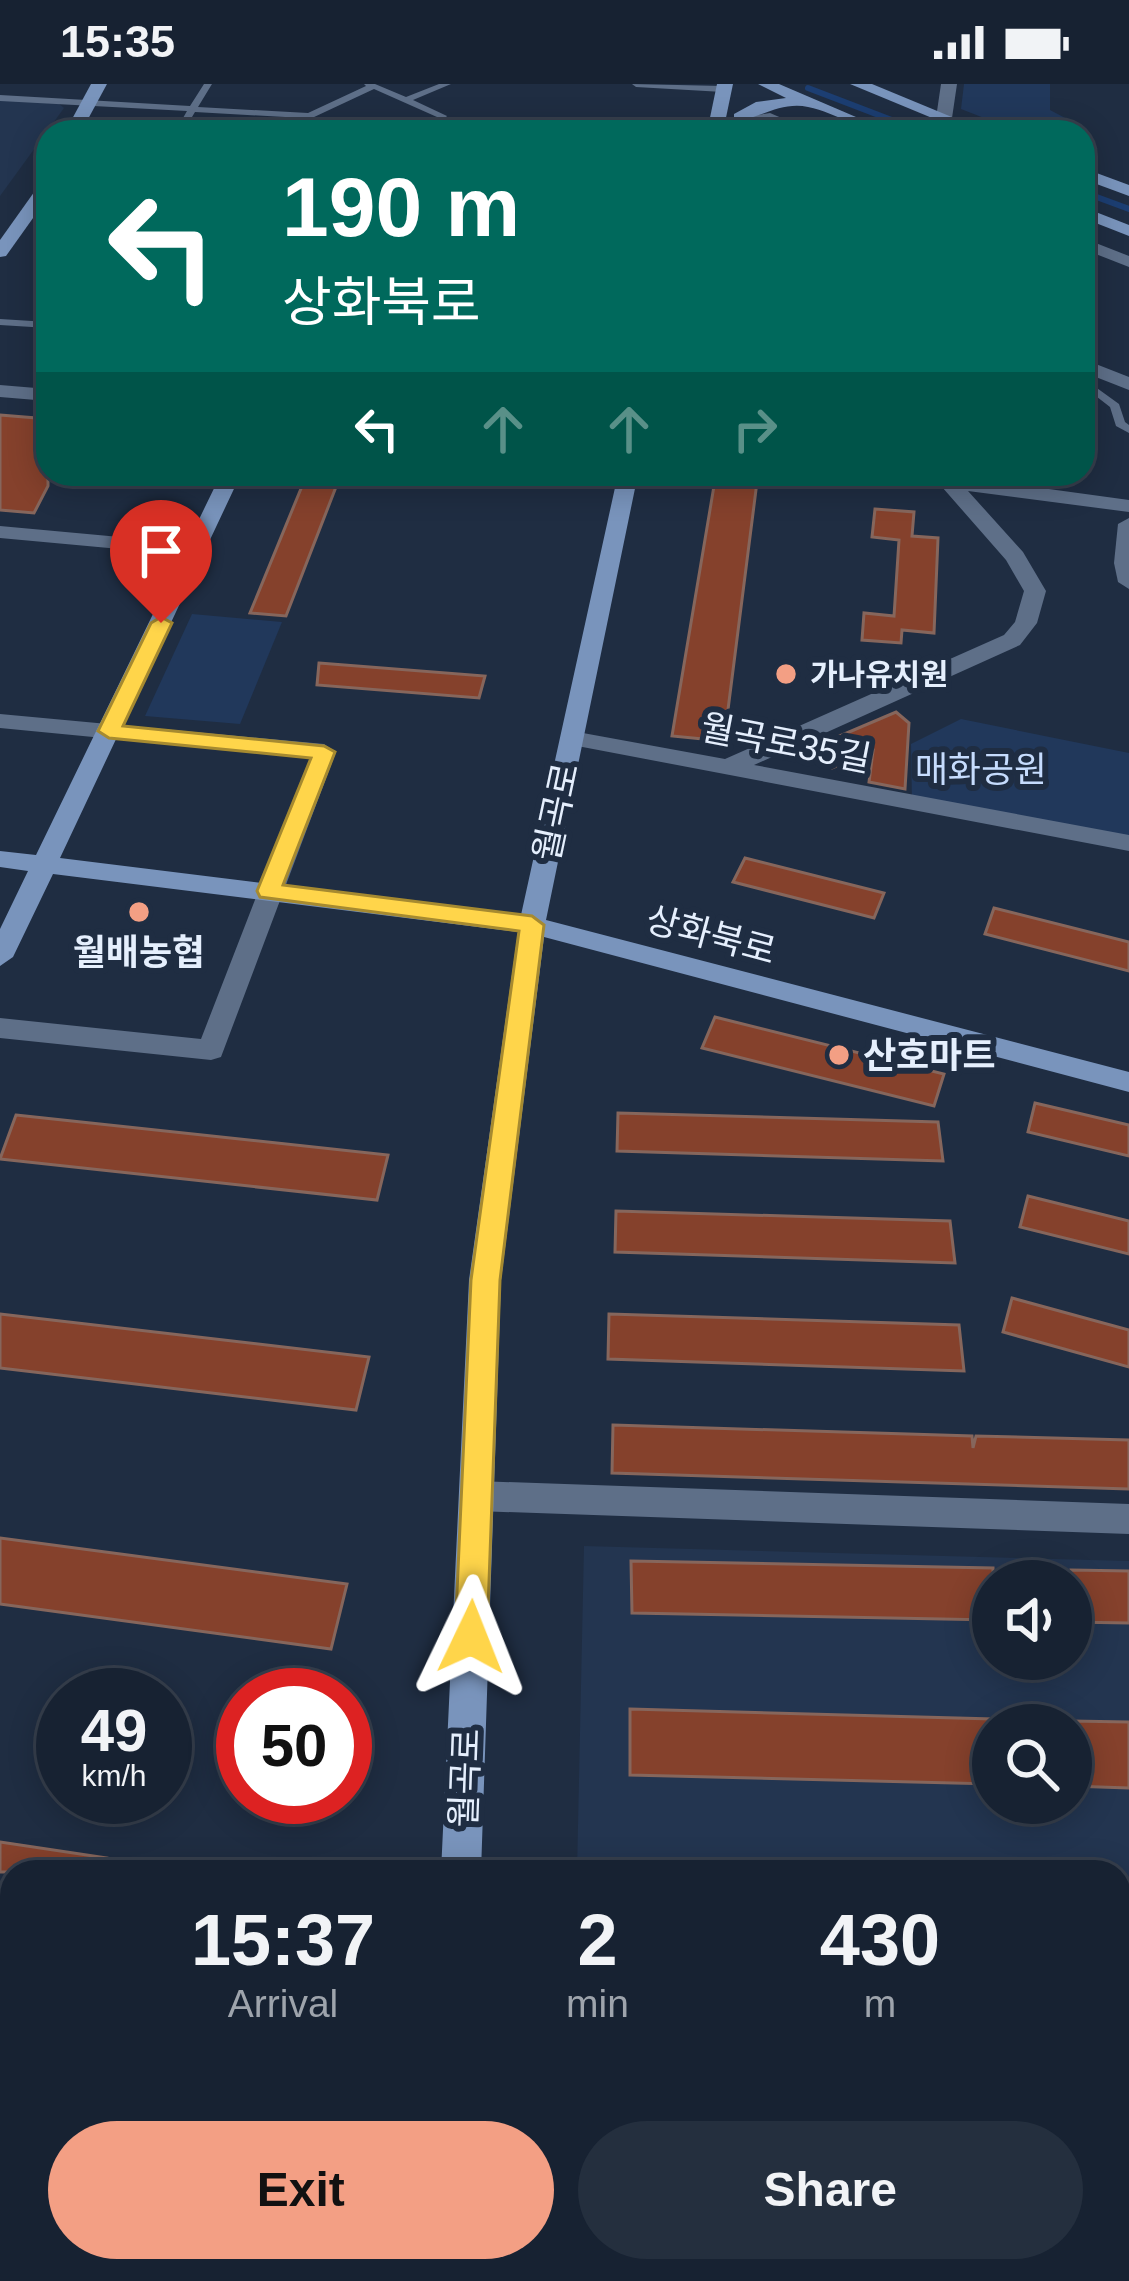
<!DOCTYPE html>
<meta charset="utf-8">
<style>
body{margin:0;font-family:Arial,"Noto Sans KR",sans-serif;background:#242f3e;color:#f1f3f6;height:100vh;display:flex;flex-direction:column;font-size:45px;white-space:nowrap}
*{box-sizing:border-box;margin:0}
p{font-size:39px;color:#9ea4ac}
.icon{flex:none;width:66px;height:66px;fill:none;stroke:currentColor;stroke-width:2;stroke-linecap:round;stroke-linejoin:round}
.map{position:relative;flex:1;overflow:hidden}
.panel{position:absolute;left:0px;top:1776px;width:1131px;height:423px;display:flex;flex-direction:column;background:#172232;border-radius:36px 36px 0 0;box-shadow:0 6px 30px #0003,0 0 0 3px #363f4d}
.panel>*{flex:none}
.guide{position:absolute;left:36px;top:36px;width:1059px;height:366px;border-radius:36px;box-shadow:0 6px 30px #0003,0 0 0 3px #363f4d;background:#00695c;color:#fff;overflow:hidden}
.fabs{position:absolute;left:972px;top:1476px;display:grid;gap:24px}
.fabs a{display:grid;place-items:center;width:120px;height:120px;border-radius:50%;background:#172232;box-shadow:0 6px 30px #0003,0 0 0 3px #363f4d;font-size:60px}
.speed{position:absolute;left:36px;top:1584px;display:flex;gap:24px;font-size:60px;font-weight:700;text-align:center}
.speed>*{display:grid;place-content:center;width:156px;height:156px;border-radius:50%;background:#172232;box-shadow:0 6px 30px #0003,0 0 0 3px #363f4d;line-height:1}
.speed small{font-size:30px;font-weight:400}
.speed .limit{border:18px solid #d22;background:#fff;color:#111}
.pin{position:absolute;display:grid;place-items:center;width:102px;height:102px;color:#fff;margin:-123px -51px;border-radius:50% 50% 50% 0;rotate:-45deg;box-shadow:0 0 12px #0007}
.pin .icon{rotate:45deg}
.me{position:absolute;width:132px;margin:-66px;rotate:2deg;stroke-linejoin:round;filter:drop-shadow(0 0 9px #0008)}
.turn{display:flex;align-items:center;gap:42px;height:252px;padding:0 48px;font-size:54px}
.turn .icon{width:156px;height:156px;stroke-width:2.5}
.turn b{display:block;font-size:84px;line-height:102px}
.lanes{display:flex;align-items:center;height:114px;padding:0 48px;background:#0003;justify-content:center;gap:60px;direction:ltr}
.lanes .off{opacity:.35}
.eta{display:flex;justify-content:space-evenly;align-items:center;height:204px;text-align:center}
.eta b{font-size:72px;font-weight:700;line-height:84px}
.cta{display:flex;gap:24px;margin-top:auto;padding:24px 48px}
.cta a{flex:1;height:138px;border-radius:72px;background:#f39f84;color:#111;font-size:48px;font-weight:700;line-height:138px;text-align:center}
.cta a+a{background:#242f3e;color:#f1f3f6}
.status{display:flex;justify-content:space-between;align-items:center;height:84px;padding:0 60px;background:#172232;direction:ltr}
.status svg{height:33px;fill:currentColor}
.map>svg:first-child{display:block}
</style>
<div class="status"><b>15:35</b><svg viewBox="0 0 49 12"><path d="M0 12V9h3v3zM5 12V6h3v6zM10 12V3h3v9zM15 12V0h3v12zM26 1h20v11H26zM47 4h2v5h-2z"/></svg></div>
<div class="map">
<svg width="1129" height="2197" viewBox="0 0 1129 2197">
<rect width="100%" height="100%" fill="#1f2d42"/>
<g fill="#233550" fill-rule="evenodd">
<polygon points="0,16 58,19 64,24 0,112"/>
<path d="M584,1462L1129,1477V2197H567L568,2187H1119V1788H577ZM993,1497H1071V1575H993ZM993,1641H1071V1719H993Z"/>
</g>
<g fill="#21385b">
<polygon points="964,0 1050,0 1050,26 1069,36 1066,48 1020,48 961,25"/>
<polygon points="192,530 282,538 240,640 145,632"/>
<polygon points="961,635 1129,669 1129,759 912,719 911,660"/>
<polygon points="1119,1813 1129,1814 1129,2156 1119,2156"/>
</g>
<g fill="none" stroke-linecap="round" stroke-linejoin="round">
<g stroke="#1c3e72" stroke-width="6">
<polyline points="808,4 923,48"/>
<polyline points="1083,108 1129,125"/>
</g>
</g>
<g fill="#85412c" stroke="#86665c" stroke-width="3">
<polygon points="0,331 48,335 48,402 34,429 0,426"/>
<polygon points="307,390 341,390 286,532 250,529"/>
<polygon points="716,390 758,390 724,657 672,652"/>
<polygon points="875,425 914,428 912,452 938,454 934,549 902,546 901,559 862,556 864,529 894,532 899,456 872,453"/>
<polygon points="319,579 485,592 479,614 317,601"/>
<polygon points="896,628 909,639 905,705 869,698 873,667 832,684 809,665"/>
<polygon points="745,774 884,809 874,834 733,798"/>
<polygon points="994,824 1129,858 1129,887 985,850"/>
<polygon points="715,933 944,990 934,1022 702,964"/>
<polygon points="1035,1019 1129,1041 1129,1072 1028,1048"/>
<polygon points="618,1029 938,1038 943,1077 617,1067"/>
<polygon points="16,1031 388,1071 377,1116 0,1075"/>
<polygon points="1028,1112 1129,1137 1129,1170 1020,1143"/>
<polygon points="616,1127 950,1137 955,1179 615,1168"/>
<polygon points="1012,1214 1129,1246 1129,1283 1003,1248"/>
<polygon points="0,1230 369,1273 356,1326 0,1284"/>
<polygon points="609,1230 959,1241 964,1287 608,1275"/>
<polygon points="613,1341 972,1352 973,1364 976,1352 1129,1356 1129,1405 612,1389"/>
<polygon points="0,1454 347,1500 331,1565 0,1520"/>
<polygon points="631,1477 993,1484 993,1536 632,1529"/>
<polygon points="1071,1486 1129,1487 1129,1539 1071,1538"/>
<polygon points="630,1625 993,1635 993,1700 630,1691"/>
<polygon points="1071,1637 1129,1638 1129,1704 1071,1702"/>
<polygon points="0,1758 107,1774 106,1788 0,1788"/>
</g>
<g fill="none" stroke-linecap="round" stroke-linejoin="round">
<g fill="#5e6f88" fill-rule="evenodd">
<polygon points="204,0 212,0 198,23 308,29 366,2 364,0 375,0 406,13 439,0 451,0 413,16 447,32 433,48 424,48 437,33 374,5 312,34 303,48 295,48 303,34 195,28 183,48 175,48 187,27 0,17 0,11 190,22"/>
<polygon points="632,0 723,2 727,5 723,8 636,3"/>
<polygon points="0,235 48,238 48,244 0,241"/>
<polygon points="1083,294 1119,320 1125,338 1129,341 1129,349 1116,342 1110,323 1083,302"/>
</g>
<g fill="#5e6f88" fill-rule="evenodd">
<polygon points="941,0 957,0 952,34 944,39 936,34"/>
<path d="M770,29L814,48C796,48 783,41 766,39C747,37 726,48 709,38Z"/>
<polygon points="1083,154 1129,172 1129,183 1083,165"/>
<polygon points="1083,275 1129,293 1129,306 1083,288"/>
<polygon points="0,301 48,305 48,317 0,313"/>
<polygon points="899,390 940,390 1129,416 1129,428 968,407 1023,468 1046,507 1037,539 1020,561 754,681 1129,751 1129,767 572,661 560,654 572,647 725,675 1004,551 1015,538 1024,507 1006,476 942,403"/>
<polygon points="1129,434 1129,505 1118,498 1114,479 1118,440"/>
<polygon points="0,442 196,460 207,466 196,472 0,454"/>
<polygon points="0,630 324,660 336,668 221,973 211,976 0,954 0,934 201,955 310,674 0,644"/>
<polygon points="477,1397 1129,1420 1129,1450 477,1427 465,1423 460,1412 465,1401"/>
</g>
<g fill="#7994bc" fill-rule="evenodd">
<polygon points="91,0 107,0 81,48 65,48"/>
<polygon points="717,0 733,0 723,48 707,48"/>
<path d="M758,0H779L891,48C859,48 838,29 808,23C779,17 757,37 734,36V30L756,18L786,14Z"/>
<polygon points="850,0 872,0 988,48 966,48"/>
<polygon points="1083,84 1129,101 1129,112 1083,95"/>
<polygon points="48,96 48,113 6,172 0,173 0,156 42,97"/>
<polygon points="1083,123 1129,141 1129,152 1083,134"/>
<polygon points="221,390 241,390 60,774 521,831 618,390 638,390 546,836 1129,988 1129,1008 544,853 501,1196 481,1788 441,1788 469,1196 518,848 53,790 13,873 0,882 0,845 28,787 0,783 0,767 36,771"/>
<rect x="423" y="2187" width="44" height="10"/>
</g>
</g>
<polygon fill="#ffd54a" stroke="#a68a30" stroke-width="3" points="161,533 172,539 123,642 324,662 335,668 283,801 532,832 544,841 500,1196 487,1553 483,1564 471,1568 459,1564 455,1553 471,1196 519,847 260,813 257,807 311,674 109,654 98,647 151,539"/>
<g fill="#f39f84" stroke="#1f2d42" stroke-width="4.5">
<circle cx="786" cy="590" r="12"/>
<circle cx="139" cy="828" r="12"/>
<circle cx="839" cy="971" r="12"/>
</g>
<g text-anchor="middle" dominant-baseline="central" stroke-width="12" stroke-linejoin="round" paint-order="stroke">
<g font-size="30" font-weight="bold" fill="#e5effd" stroke="#1f2d42" text-anchor="start">
<text x="810" y="590">가나유치원</text>
</g>
<g font-size="36" fill="#e5effd" stroke="#1f2d42">
<text transform="translate(786 659) rotate(11)">월곡로35길</text>
<text transform="translate(556 728) rotate(-78)">월곡로</text>
<text transform="translate(711 851) rotate(15)">상화북로</text>
<text transform="translate(465 1694) rotate(-88)">월곡로</text>
</g>
<g font-size="36" fill="#c6dcfd" stroke="#1f2d42">
<text x="981" y="685">매화공원</text>
</g>
<g font-size="36" font-weight="bold" fill="#e5effd" stroke="#1f2d42">
<text x="139" y="868">월배농협</text>
<text x="863" y="971" text-anchor="start">산호마트</text>
</g>
</g>
</svg>
<div class="fabs">
<a><svg class="icon" aria-label="sound" viewBox="0 0 24 24"><path d="M4 9h4l5-4v14l-5-4H4zM17 9q2 3 0 6"/></svg></a>
<a><svg class="icon" aria-label="search" viewBox="0 0 24 24"><circle cx="10" cy="10" r="6"/><path d="M15 15l6 6"/></svg></a>
</div>
<div class="speed"><div>49<small>km/h</small></div><div class="limit">50</div></div>
<div class="pin" style="left:161px;top:539px;background:#d93025"><svg class="icon" aria-label="arrive" viewBox="0 0 24 24"><path d="M6 21V4h12l-3 4 3 4H6"/></svg></div>
<svg class="me" style="left:471px;top:1553px" viewBox="-20 -20 40 40"><path d="M0-17L14 15 0 8-14 15z" fill="#ffd54a" stroke="#fff" stroke-width="4"/></svg>
<div class="guide">
<div class="turn"><svg class="icon" aria-label="left" viewBox="0 0 24 24"><path d="M17 20v-9H6M10 6l-5 5 5 5"/></svg><div><b>190 m</b>상화북로</div></div>
<div class="lanes"><svg class="icon" aria-label="left" viewBox="0 0 24 24"><path d="M17 20v-9H6M10 6l-5 5 5 5"/></svg><svg class="icon off" aria-label="ahead" viewBox="0 0 24 24"><path d="M12 20V5M6 11l6-6 6 6"/></svg><svg class="icon off" aria-label="ahead" viewBox="0 0 24 24"><path d="M12 20V5M6 11l6-6 6 6"/></svg><svg class="icon off" aria-label="right" viewBox="0 0 24 24"><path d="M7 20v-9h11M14 6l5 5-5 5"/></svg></div>
</div>
<section class="panel">
<div class="eta">
<div><b>15:37</b><p>Arrival</p></div>
<div><b>2</b><p>min</p></div>
<div><b>430</b><p>m</p></div>
</div>
<div class="cta"><a>Exit</a><a>Share</a></div>
</section>
</div>
